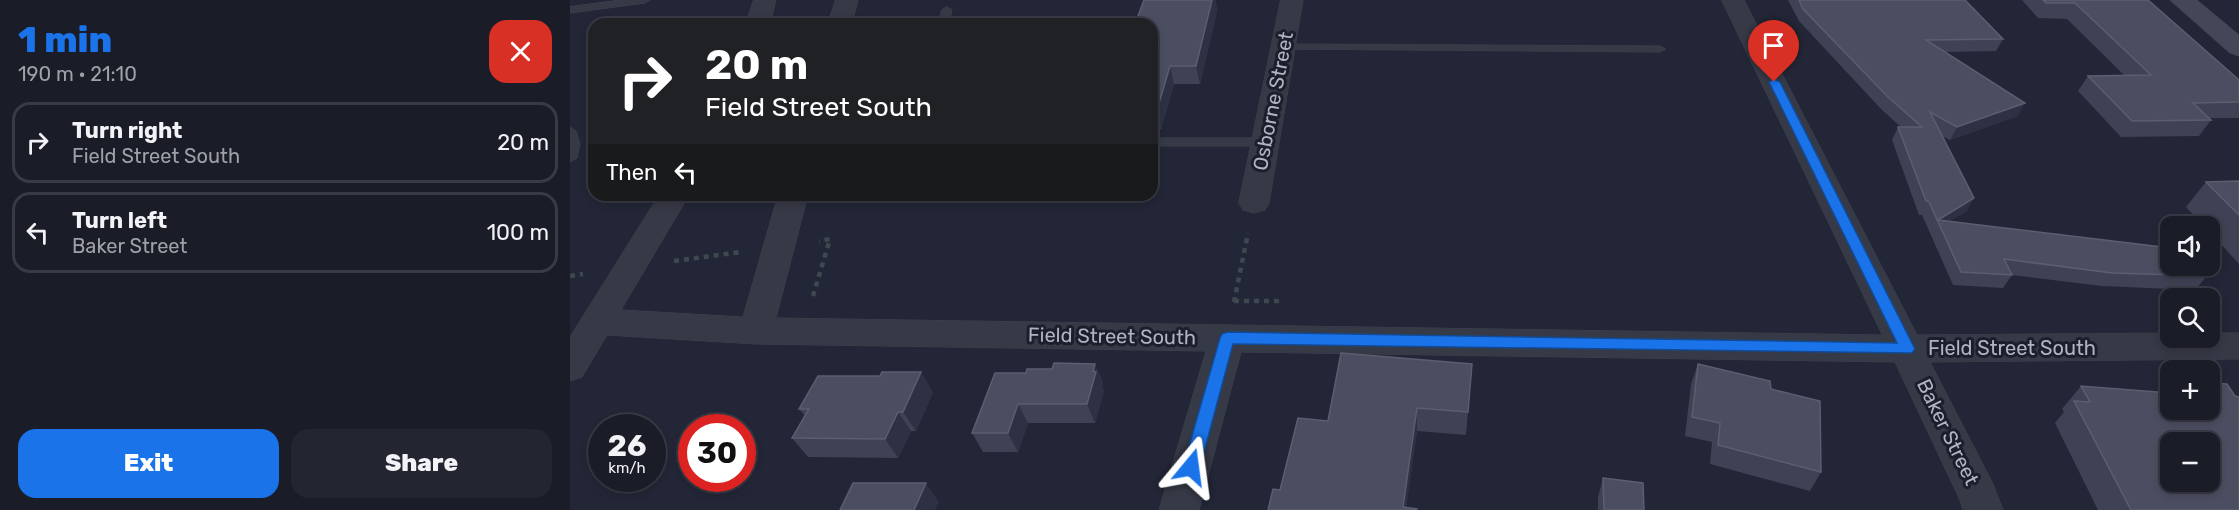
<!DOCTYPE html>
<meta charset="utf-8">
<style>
body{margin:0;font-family:Rubik,sans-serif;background:#232530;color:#f1f3f6;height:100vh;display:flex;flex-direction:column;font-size:22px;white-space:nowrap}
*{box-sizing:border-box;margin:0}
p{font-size:20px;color:#9fa1a8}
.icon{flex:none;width:33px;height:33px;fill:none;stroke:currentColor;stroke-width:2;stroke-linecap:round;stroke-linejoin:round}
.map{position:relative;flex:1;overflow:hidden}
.sheet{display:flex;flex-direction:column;background:#1a1c28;width:570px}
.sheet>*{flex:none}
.hud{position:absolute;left:18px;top:18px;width:570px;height:183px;border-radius:18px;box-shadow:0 3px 9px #0003,0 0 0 2px #383a45;background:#202124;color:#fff;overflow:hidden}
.buttons{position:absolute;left:1590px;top:216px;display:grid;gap:12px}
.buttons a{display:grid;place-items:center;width:60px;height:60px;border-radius:12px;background:#1a1c28;box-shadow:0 3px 9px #0003,0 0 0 2px #383a45;font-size:30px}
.speed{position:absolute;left:18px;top:414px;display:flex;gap:12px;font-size:30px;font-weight:700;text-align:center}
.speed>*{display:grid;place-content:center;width:78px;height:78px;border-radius:50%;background:#1a1c28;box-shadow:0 3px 9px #0003,0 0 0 2px #383a45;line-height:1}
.speed small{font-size:15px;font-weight:400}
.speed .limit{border:9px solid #d22;background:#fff;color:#111}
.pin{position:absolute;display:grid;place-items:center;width:51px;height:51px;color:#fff;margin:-62px -26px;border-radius:50% 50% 50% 0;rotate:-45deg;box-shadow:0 0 6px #0007}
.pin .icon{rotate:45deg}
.me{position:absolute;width:66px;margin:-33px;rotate:16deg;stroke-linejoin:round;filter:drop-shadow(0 0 4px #0008)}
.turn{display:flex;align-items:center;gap:21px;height:126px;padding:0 18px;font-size:27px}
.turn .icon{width:78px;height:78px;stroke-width:2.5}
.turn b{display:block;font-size:42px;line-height:51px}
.then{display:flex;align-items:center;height:57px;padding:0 18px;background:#0003;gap:12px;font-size:22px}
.round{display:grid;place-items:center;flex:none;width:63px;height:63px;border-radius:18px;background:#232530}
.summary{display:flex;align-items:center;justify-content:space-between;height:102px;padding:0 18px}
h1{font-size:36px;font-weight:800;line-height:45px;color:#1a73e8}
.button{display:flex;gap:12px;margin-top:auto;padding:12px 18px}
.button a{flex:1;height:69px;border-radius:18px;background:#1a73e8;color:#fff;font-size:24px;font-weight:800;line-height:69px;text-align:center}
.button a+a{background:#232530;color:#f1f3f6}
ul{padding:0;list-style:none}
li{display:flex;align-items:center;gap:18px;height:81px;margin:0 12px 9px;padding:0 6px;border:3px solid #383a45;border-radius:18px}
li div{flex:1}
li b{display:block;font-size:22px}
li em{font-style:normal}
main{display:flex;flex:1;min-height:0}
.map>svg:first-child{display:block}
</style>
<main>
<section class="sheet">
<div class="summary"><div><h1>1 min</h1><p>190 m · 21:10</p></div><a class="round" style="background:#d93025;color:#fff"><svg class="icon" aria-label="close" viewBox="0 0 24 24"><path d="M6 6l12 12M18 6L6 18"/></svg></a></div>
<ul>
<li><svg class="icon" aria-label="right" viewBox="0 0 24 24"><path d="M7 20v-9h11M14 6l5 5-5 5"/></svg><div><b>Turn right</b><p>Field Street South</p></div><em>20 m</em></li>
<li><svg class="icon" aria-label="left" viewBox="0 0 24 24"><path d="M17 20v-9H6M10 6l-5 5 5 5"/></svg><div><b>Turn left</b><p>Baker Street</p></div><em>100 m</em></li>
</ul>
<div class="button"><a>Exit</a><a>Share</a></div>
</section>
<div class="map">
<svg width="1669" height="510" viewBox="0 0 1669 510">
<rect width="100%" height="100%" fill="#232636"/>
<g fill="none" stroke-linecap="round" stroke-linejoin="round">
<g stroke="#404250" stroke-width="1">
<g id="lane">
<polygon points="51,0 80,0 75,3 0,13 0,7"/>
<polygon points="377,7 382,10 379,24 367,24 372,10"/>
<polygon points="713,44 1090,46 1096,49 1090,52 709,49 707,47"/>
<polygon points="0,127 6,131 10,144 7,158 0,162"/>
<polygon points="582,138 696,138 703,142 696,146 582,146"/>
</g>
</g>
<g stroke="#404250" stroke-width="1">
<g id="street">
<polygon points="184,0 206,0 200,24 176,24"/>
<polygon points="266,0 288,0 282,24 258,24"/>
<polygon points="711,0 733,0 699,203 695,210 684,213 673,210 669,203"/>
<polygon points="1152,0 1174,0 1347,335 1600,333 1600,338 1640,338 1640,333 1669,333 1669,359 1360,362 1423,484 1433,510 1393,510 1389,498 1325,362 671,352 629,510 589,510 636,351 186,344 37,335 12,377 0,381 0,337 89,195 119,195 51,310 173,317 208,195 238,195 206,318 1312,335"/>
</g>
</g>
<g stroke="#404250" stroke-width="1">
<polygon id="secondary" points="1600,0 1627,0 1669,35 1669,56 1660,53"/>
</g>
<g stroke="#3e494f" stroke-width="4.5" stroke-dasharray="5 5" stroke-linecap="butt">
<polyline points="104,261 171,252"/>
<polyline points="0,276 13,274"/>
<polyline points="243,296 260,239 249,241"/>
<polyline points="664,301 707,301 707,305"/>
<polyline points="664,302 678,233"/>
</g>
<use href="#lane" fill="#363946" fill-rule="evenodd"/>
<use href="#street" fill="#363946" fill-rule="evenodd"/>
<use href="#secondary" fill="#454759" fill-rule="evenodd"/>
</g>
<g fill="#3f4254">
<polygon points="1218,0 1395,0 1433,39 1426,51 1375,52 1448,116 1380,140 1372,136 1397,211 1380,221 1637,276 1625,290 1532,286 1442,275 1433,288 1383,285 1352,215 1349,215 1322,140 1328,127 1331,127 1312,110 1229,21"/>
<polygon points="1452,0 1578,0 1669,80 1669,118 1639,118 1641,120 1629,136 1551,137 1508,91 1518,76 1554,75 1497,19 1468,18"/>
<polygon points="646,3 647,11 630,84 604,84 591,129 582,129 582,24"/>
<polygon points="1669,181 1669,264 1640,232 1640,226 1634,226 1616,207 1636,182"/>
<polygon points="525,364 533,383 532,387 534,391 525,423 458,423 448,452 413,452 402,433 456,373"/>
<polygon points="902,364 896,435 847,431 836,507 710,490 758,421"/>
<polygon points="1128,364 1201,389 1251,472 1240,491 1140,464 1142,442 1115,436 1121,384"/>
<polygon points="1511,386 1597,393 1600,389 1600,410 1665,396 1669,510 1528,510 1485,423 1494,412 1492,409"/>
<polygon points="363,392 346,431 341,431 328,458 238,457 222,438 235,416 229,409"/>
<polygon points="1033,478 1074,510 1028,510 1028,497"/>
</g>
<g fill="#2e3143">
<polygon points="641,0 646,0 646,3 647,11 630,84 626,66"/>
<polygon points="600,66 604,84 591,129 587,110"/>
<polygon points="1455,103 1448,116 1380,140 1387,127"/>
<polygon points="1404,198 1397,211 1370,227 1367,220"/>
<polygon points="525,364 533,383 532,387 534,391 525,423 517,404 523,371"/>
<polygon points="351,372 363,392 346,431 333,412"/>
<polygon points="448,404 458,423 448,452 438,433"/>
<polygon points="847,408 847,431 836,510 833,510"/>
<polygon points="328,412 341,431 328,458 315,439"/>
<polygon points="356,483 369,502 365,510 344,510"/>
</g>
<g fill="#4b4e60" stroke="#5b5e70" stroke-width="1.5" fill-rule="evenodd">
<polygon points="574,0 642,0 626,66 600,66 587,110 582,110 582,24 565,24"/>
<polygon points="1229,0 1395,0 1433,39 1356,40 1455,103 1387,127 1360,112 1404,198 1368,220 1600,248 1600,266 1637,266 1637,276 1542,273 1434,259 1442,275 1391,272 1359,202 1356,201 1328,127 1352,127 1318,97 1233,9"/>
<polygon points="1473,0 1578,0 1669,80 1669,102 1623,103 1641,120 1562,121 1518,76 1581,75 1505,3 1476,3"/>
<polygon points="1669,181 1669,215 1636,182"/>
<polygon points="771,353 902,364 898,412 847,408 833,507 847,509 847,510 698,510 703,489 710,490 728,418 758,421"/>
<polygon points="484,363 525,364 523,371 526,372 517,404 448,404 438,433 402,433 425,373 456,373 457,369 482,369"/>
<polygon points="1128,364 1200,381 1201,389 1250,401 1251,472 1148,445 1150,423 1122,417"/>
<polygon points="312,372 351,372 333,412 328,412 315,439 222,438 239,409 229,409 248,376 310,376"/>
<path d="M1640,383L1657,384L1665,396L1669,397V510H1561L1504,401L1520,402L1511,386L1600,393V410H1640ZM1600,442H1640V482H1600Z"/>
<polygon points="1033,478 1073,483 1074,510 1034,510"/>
<polygon points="283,483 356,483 344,510 270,510"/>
</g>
<polygon fill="#1a73e8" stroke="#114b97" stroke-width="1.5" points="1204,79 1210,82 1345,349 1342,353 663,344 630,467 627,472 621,474 615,472 613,467 650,338 652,334 657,332 1327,343 1199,82"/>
<g text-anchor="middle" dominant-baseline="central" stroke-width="6" stroke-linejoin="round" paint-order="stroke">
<g font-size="20" fill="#b1b3c3" stroke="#1c1e2b">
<text transform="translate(703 101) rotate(-79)">Osborne Street</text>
<text transform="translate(542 336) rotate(1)">Field Street South</text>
<text x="1442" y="348">Field Street South</text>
<text transform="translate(1378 432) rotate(64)">Baker Street</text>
</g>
</g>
</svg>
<div class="buttons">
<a><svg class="icon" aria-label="sound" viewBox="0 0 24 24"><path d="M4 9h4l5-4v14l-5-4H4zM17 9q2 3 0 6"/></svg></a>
<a><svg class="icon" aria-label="search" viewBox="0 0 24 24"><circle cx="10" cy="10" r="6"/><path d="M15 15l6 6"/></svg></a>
<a>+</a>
<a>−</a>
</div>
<div class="speed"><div>26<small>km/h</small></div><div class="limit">30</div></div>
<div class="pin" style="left:1204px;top:82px;background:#d93025"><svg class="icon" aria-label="arrive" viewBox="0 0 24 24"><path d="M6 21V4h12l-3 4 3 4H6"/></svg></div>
<svg class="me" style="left:621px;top:467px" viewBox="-20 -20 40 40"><path d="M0-17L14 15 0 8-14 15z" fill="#1a73e8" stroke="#fff" stroke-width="4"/></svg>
<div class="hud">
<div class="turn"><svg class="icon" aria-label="right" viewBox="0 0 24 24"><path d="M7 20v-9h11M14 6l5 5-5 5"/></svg><div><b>20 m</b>Field Street South</div></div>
<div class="then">Then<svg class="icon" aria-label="left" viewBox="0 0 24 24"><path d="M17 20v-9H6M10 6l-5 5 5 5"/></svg></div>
</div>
</div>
</main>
